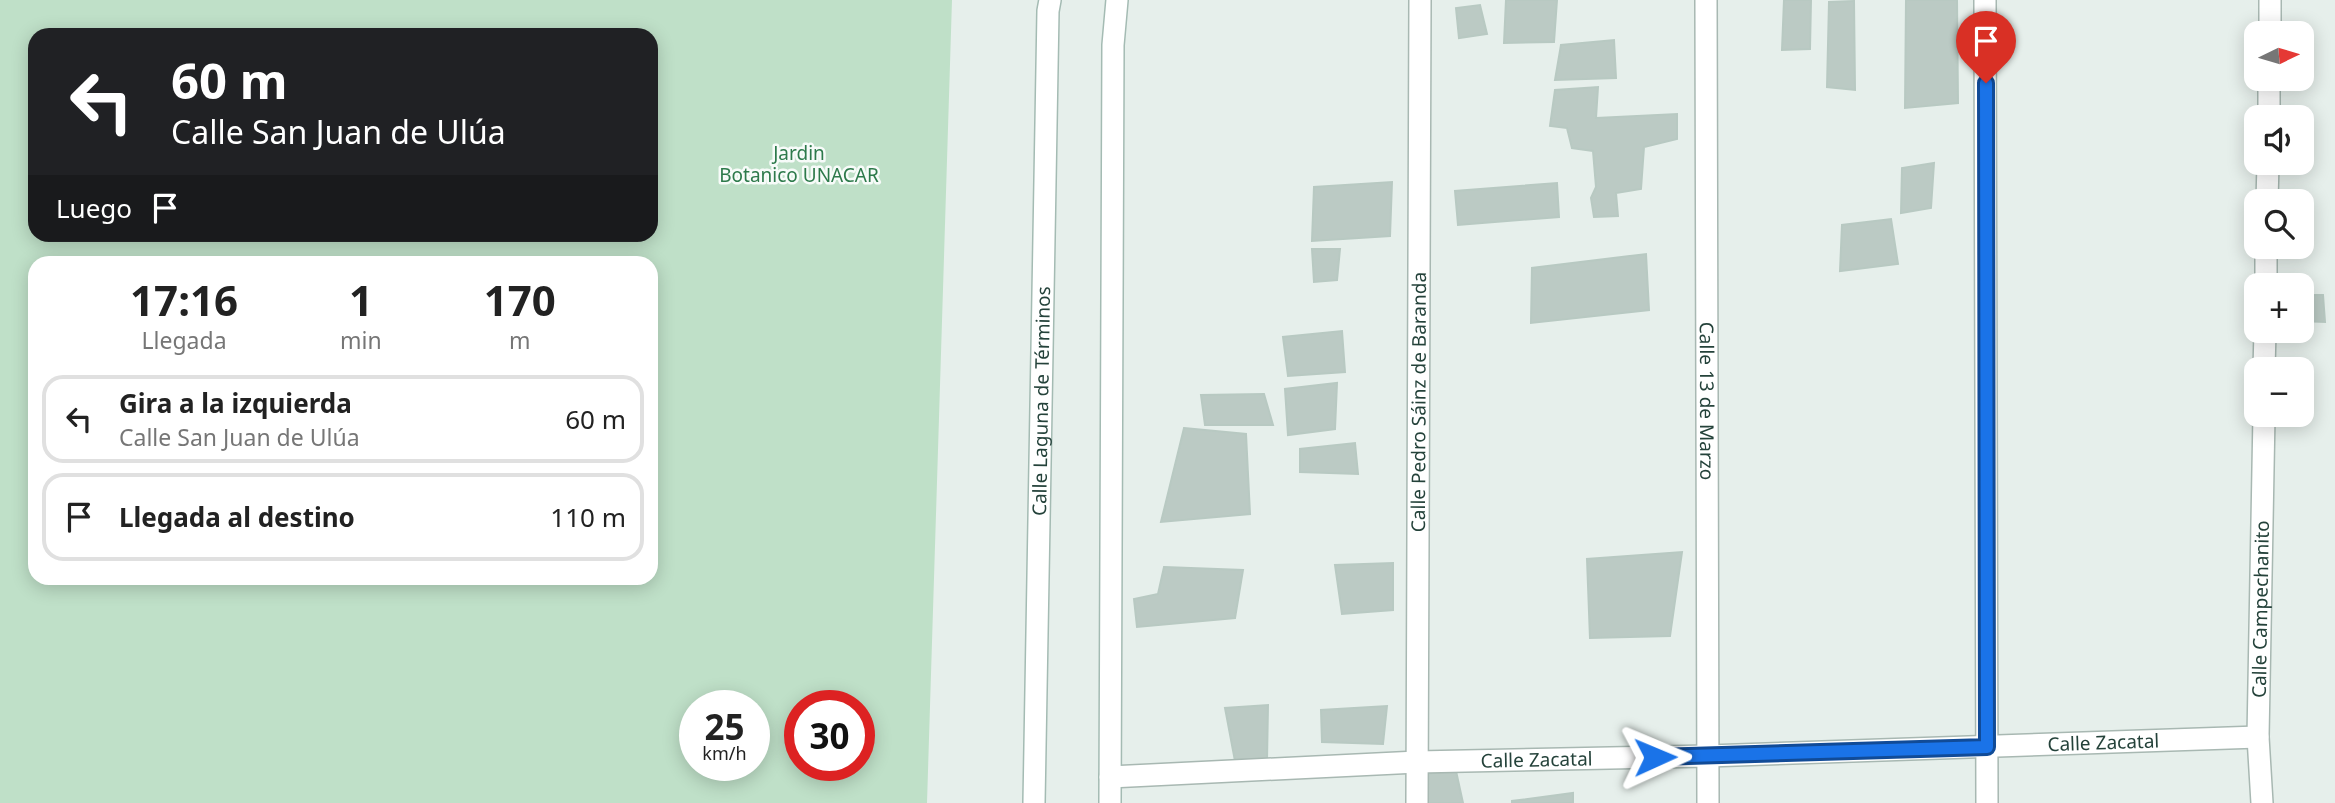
<!DOCTYPE html>
<html lang="es">
<meta charset="utf-8">
<style>
body{margin:0;font-family:"Noto Sans",sans-serif;background:#f2f2f2;color:#222;height:100vh;display:flex;flex-direction:column;font-size:26px;white-space:nowrap}
*{box-sizing:border-box;margin:0}
p{font-size:23px;color:#767676}
.icon{flex:none;width:38px;height:38px;fill:none;stroke:currentColor;stroke-width:2;stroke-linecap:round;stroke-linejoin:round}
.map{position:relative;flex:1;overflow:hidden}
.details{position:absolute;left:28px;top:256px;width:630px;height:329px;display:flex;flex-direction:column;background:#fff;border-radius:21px;box-shadow:0 4px 18px #0003}
.details>*{flex:none}
.hud{position:absolute;left:28px;top:28px;width:630px;height:214px;border-radius:21px;box-shadow:0 4px 18px #0003;background:#202124;color:#fff;overflow:hidden}
.needle{width:46px;rotate:85deg}
.fabs{position:absolute;left:2244px;top:21px;display:grid;gap:14px}
.fabs a{display:grid;place-items:center;width:70px;height:70px;border-radius:14px;background:#fff;box-shadow:0 4px 18px #0003;font-size:35px}
.speed{position:absolute;left:679px;top:690px;display:flex;gap:14px;font-size:35px;font-weight:700;text-align:center}
.speed>*{display:grid;place-content:center;width:91px;height:91px;border-radius:50%;background:#fff;box-shadow:0 4px 18px #0003;line-height:1}
.speed small{font-size:18px;font-weight:400}
.speed .limit{border:10px solid #d22;background:#fff;color:#111}
.pin{position:absolute;display:grid;place-items:center;width:60px;height:60px;color:#fff;margin:-72px -30px;border-radius:50% 50% 50% 0;rotate:-45deg;box-shadow:0 0 7px #0007}
.pin .icon{rotate:45deg}
.me{position:absolute;width:77px;margin:-38px;rotate:89deg;stroke-linejoin:round;filter:drop-shadow(0 0 5px #0008)}
.turn{display:flex;align-items:center;gap:24px;height:147px;padding:0 28px;font-size:32px}
.turn .icon{width:91px;height:91px;stroke-width:2.5}
.turn b{display:block;font-size:49px;line-height:60px}
.then{display:flex;align-items:center;height:66px;padding:0 28px;background:#0003;gap:14px;font-size:26px}
.eta{display:flex;justify-content:space-evenly;align-items:center;height:119px;text-align:center}
.eta b{font-size:42px;font-weight:700;line-height:49px}
ul{padding:0;list-style:none}
li{display:flex;align-items:center;gap:21px;height:88px;margin:0 14px 10px;padding:0 14px;border:4px solid #e0e0e0;border-radius:21px}
li div{flex:1}
li b{display:block;font-size:26px}
li em{font-style:normal}
.map>svg:first-child{display:block}
</style>
<div class="map">
<svg width="2335" height="803" viewBox="0 0 2335 803">
<rect width="100%" height="100%" fill="#e6efeb"/>
<path fill="#bfe0c8" fill-rule="evenodd" d="M0,0H952L927,803H0ZM35,35H651V234H35ZM35,262H651V578H35ZM695,705H754V765H695ZM800,705H859V765H800Z"/>
<g fill="#bbcac4" stroke="#b8c9c2" stroke-width="2">
<polygon points="1506,0 1557,0 1554,42 1504,43"/>
<polygon points="1784,0 1811,0 1810,49 1782,50"/>
<polygon points="1906,0 1957,0 1958,103 1905,108"/>
<polygon points="1854,1 1855,90 1827,87 1829,2"/>
<polygon points="1480,5 1487,34 1459,38 1456,8"/>
<polygon points="1614,40 1616,78 1555,80 1561,45"/>
<polygon points="1598,87 1596,118 1677,114 1677,139 1644,147 1641,189 1616,193 1618,216 1594,217 1591,198 1596,187 1593,151 1572,148 1567,128 1550,126 1555,90"/>
<polygon points="1934,163 1931,208 1901,213 1902,168"/>
<polygon points="1392,182 1390,236 1312,241 1314,187"/>
<polygon points="1557,183 1559,217 1458,225 1455,191"/>
<polygon points="1891,219 1898,264 1840,271 1842,225"/>
<polygon points="1312,249 1340,249 1337,280 1314,282"/>
<polygon points="1646,254 1649,310 1531,323 1532,268"/>
<polygon points="2301,295 2323,295 2325,322 2301,321"/>
<polygon points="1342,331 1345,372 1288,376 1283,337"/>
<polygon points="1337,383 1335,429 1288,435 1285,389"/>
<polygon points="1264,394 1273,425 1205,425 1201,395"/>
<polygon points="1184,428 1246,434 1250,514 1161,522"/>
<polygon points="1355,443 1358,474 1300,472 1300,449"/>
<polygon points="1682,552 1670,636 1590,638 1587,559"/>
<polygon points="1393,563 1393,610 1342,614 1335,565"/>
<polygon points="1164,567 1243,570 1235,618 1137,627 1134,599 1158,594"/>
<polygon points="1268,705 1267,760 1235,761 1225,708"/>
<polygon points="1387,706 1383,744 1322,742 1321,710"/>
<polygon points="1456,771 1463,803 1426,803 1425,774"/>
<polygon points="1573,793 1573,803 1512,803 1512,801"/>
</g>
<g fill="none" stroke-linecap="round" stroke-linejoin="round">
<g stroke="#a8b8b2" stroke-width="24">
<g id="minor">
<path id="s1" d="M1706,0L1708,803"/>
<polyline points="1985,0 1987,803"/>
<polyline points="2270,33 2270,0"/>
<polyline points="2269,117 2269,79"/>
<polyline points="2267,201 2268,163"/>
<polyline points="2266,285 2266,247"/>
<polyline points="2264,369 2265,331"/>
<path id="s2" d="M1110,777L1417,762L1708,756L2258,737"/>
<path id="s3" d="M1417,803L1420,0"/>
<path id="s4" d="M2262,803L2258,737L2264,415"/>
</g>
</g>
<g stroke="#a4bbb3" stroke-width="24">
<g id="secondary">
<path id="s5" d="M1034,803L1048,11L1050,0"/>
<polyline points="1110,803 1113,45 1117,0"/>
</g>
</g>
<use href="#minor" stroke="#fff" stroke-width="21"/>
<use href="#secondary" stroke="#fff" stroke-width="21"/>
</g>
<g fill="none" stroke-linecap="round" stroke-linejoin="round">
<g stroke="#114b97" stroke-width="18">
<polyline id="route" points="1655,757 1987,747 1986,83"/>
</g>
<use href="#route" stroke="#1a73e8" stroke-width="12"/>
</g>
<g text-anchor="middle" dominant-baseline="central" stroke-width="5" stroke-linejoin="round" paint-order="stroke">
<g font-size="19" fill="#2d7a4b" stroke="#f7fbf9">
<text x="799" y="153">Jardin<tspan x="799" dy="22">Botanico UNACAR</tspan></text>
</g>
<g font-size="19" fill="#24423a" stroke="#f7fbf9">
<text stroke="none"><textPath href="#s5" startOffset="402">Calle Laguna de Términos</textPath></text>
<text stroke="none"><textPath href="#s1" startOffset="401">Calle 13 de Marzo</textPath></text>
<text stroke="none"><textPath href="#s3" startOffset="401">Calle Pedro Sáinz de Baranda</textPath></text>
<text stroke="none"><textPath href="#s4" startOffset="194">Calle Campechanito</textPath></text>
<text stroke="none"><textPath href="#s2" startOffset="994">Calle Zacatal</textPath></text>
<text stroke="none"><textPath href="#s2" startOffset="427">Calle Zacatal</textPath></text>
</g>
</g>
</svg>
<div class="fabs">
<a><svg class="needle" viewBox="-14 -14 28 28"><path d="M0-13l5 13h-10z" fill="#e53935"/><path d="M0 13l5-13h-10z" fill="#767676"/></svg></a>
<a><svg class="icon" aria-label="sound" viewBox="0 0 24 24"><path d="M4 9h4l5-4v14l-5-4H4zM17 9q2 3 0 6"/></svg></a>
<a><svg class="icon" aria-label="search" viewBox="0 0 24 24"><circle cx="10" cy="10" r="6"/><path d="M15 15l6 6"/></svg></a>
<a>+</a>
<a>−</a>
</div>
<div class="speed"><div>25<small>km/h</small></div><div class="limit">30</div></div>
<div class="pin" style="left:1986px;top:83px;background:#d93025"><svg class="icon" aria-label="arrive" viewBox="0 0 24 24"><path d="M6 21V4h12l-3 4 3 4H6"/></svg></div>
<svg class="me" style="left:1655px;top:757px" viewBox="-20 -20 40 40"><path d="M0-17L14 15 0 8-14 15z" fill="#1a73e8" stroke="#fff" stroke-width="4"/></svg>
<div class="hud">
<div class="turn"><svg class="icon" aria-label="left" viewBox="0 0 24 24"><path d="M17 20v-9H6M10 6l-5 5 5 5"/></svg><div><b>60 m</b>Calle San Juan de Ulúa</div></div>
<div class="then">Luego<svg class="icon" aria-label="arrive" viewBox="0 0 24 24"><path d="M6 21V4h12l-3 4 3 4H6"/></svg></div>
</div>
<section class="details">
<div class="eta">
<div><b>17:16</b><p>Llegada</p></div>
<div><b>1</b><p>min</p></div>
<div><b>170</b><p>m</p></div>
</div>
<ul>
<li><svg class="icon" aria-label="left" viewBox="0 0 24 24"><path d="M17 20v-9H6M10 6l-5 5 5 5"/></svg><div><b>Gira a la izquierda</b><p>Calle San Juan de Ulúa</p></div><em>60 m</em></li>
<li><svg class="icon" aria-label="arrive" viewBox="0 0 24 24"><path d="M6 21V4h12l-3 4 3 4H6"/></svg><div><b>Llegada al destino</b></div><em>110 m</em></li>
</ul>
</section>
</div>
